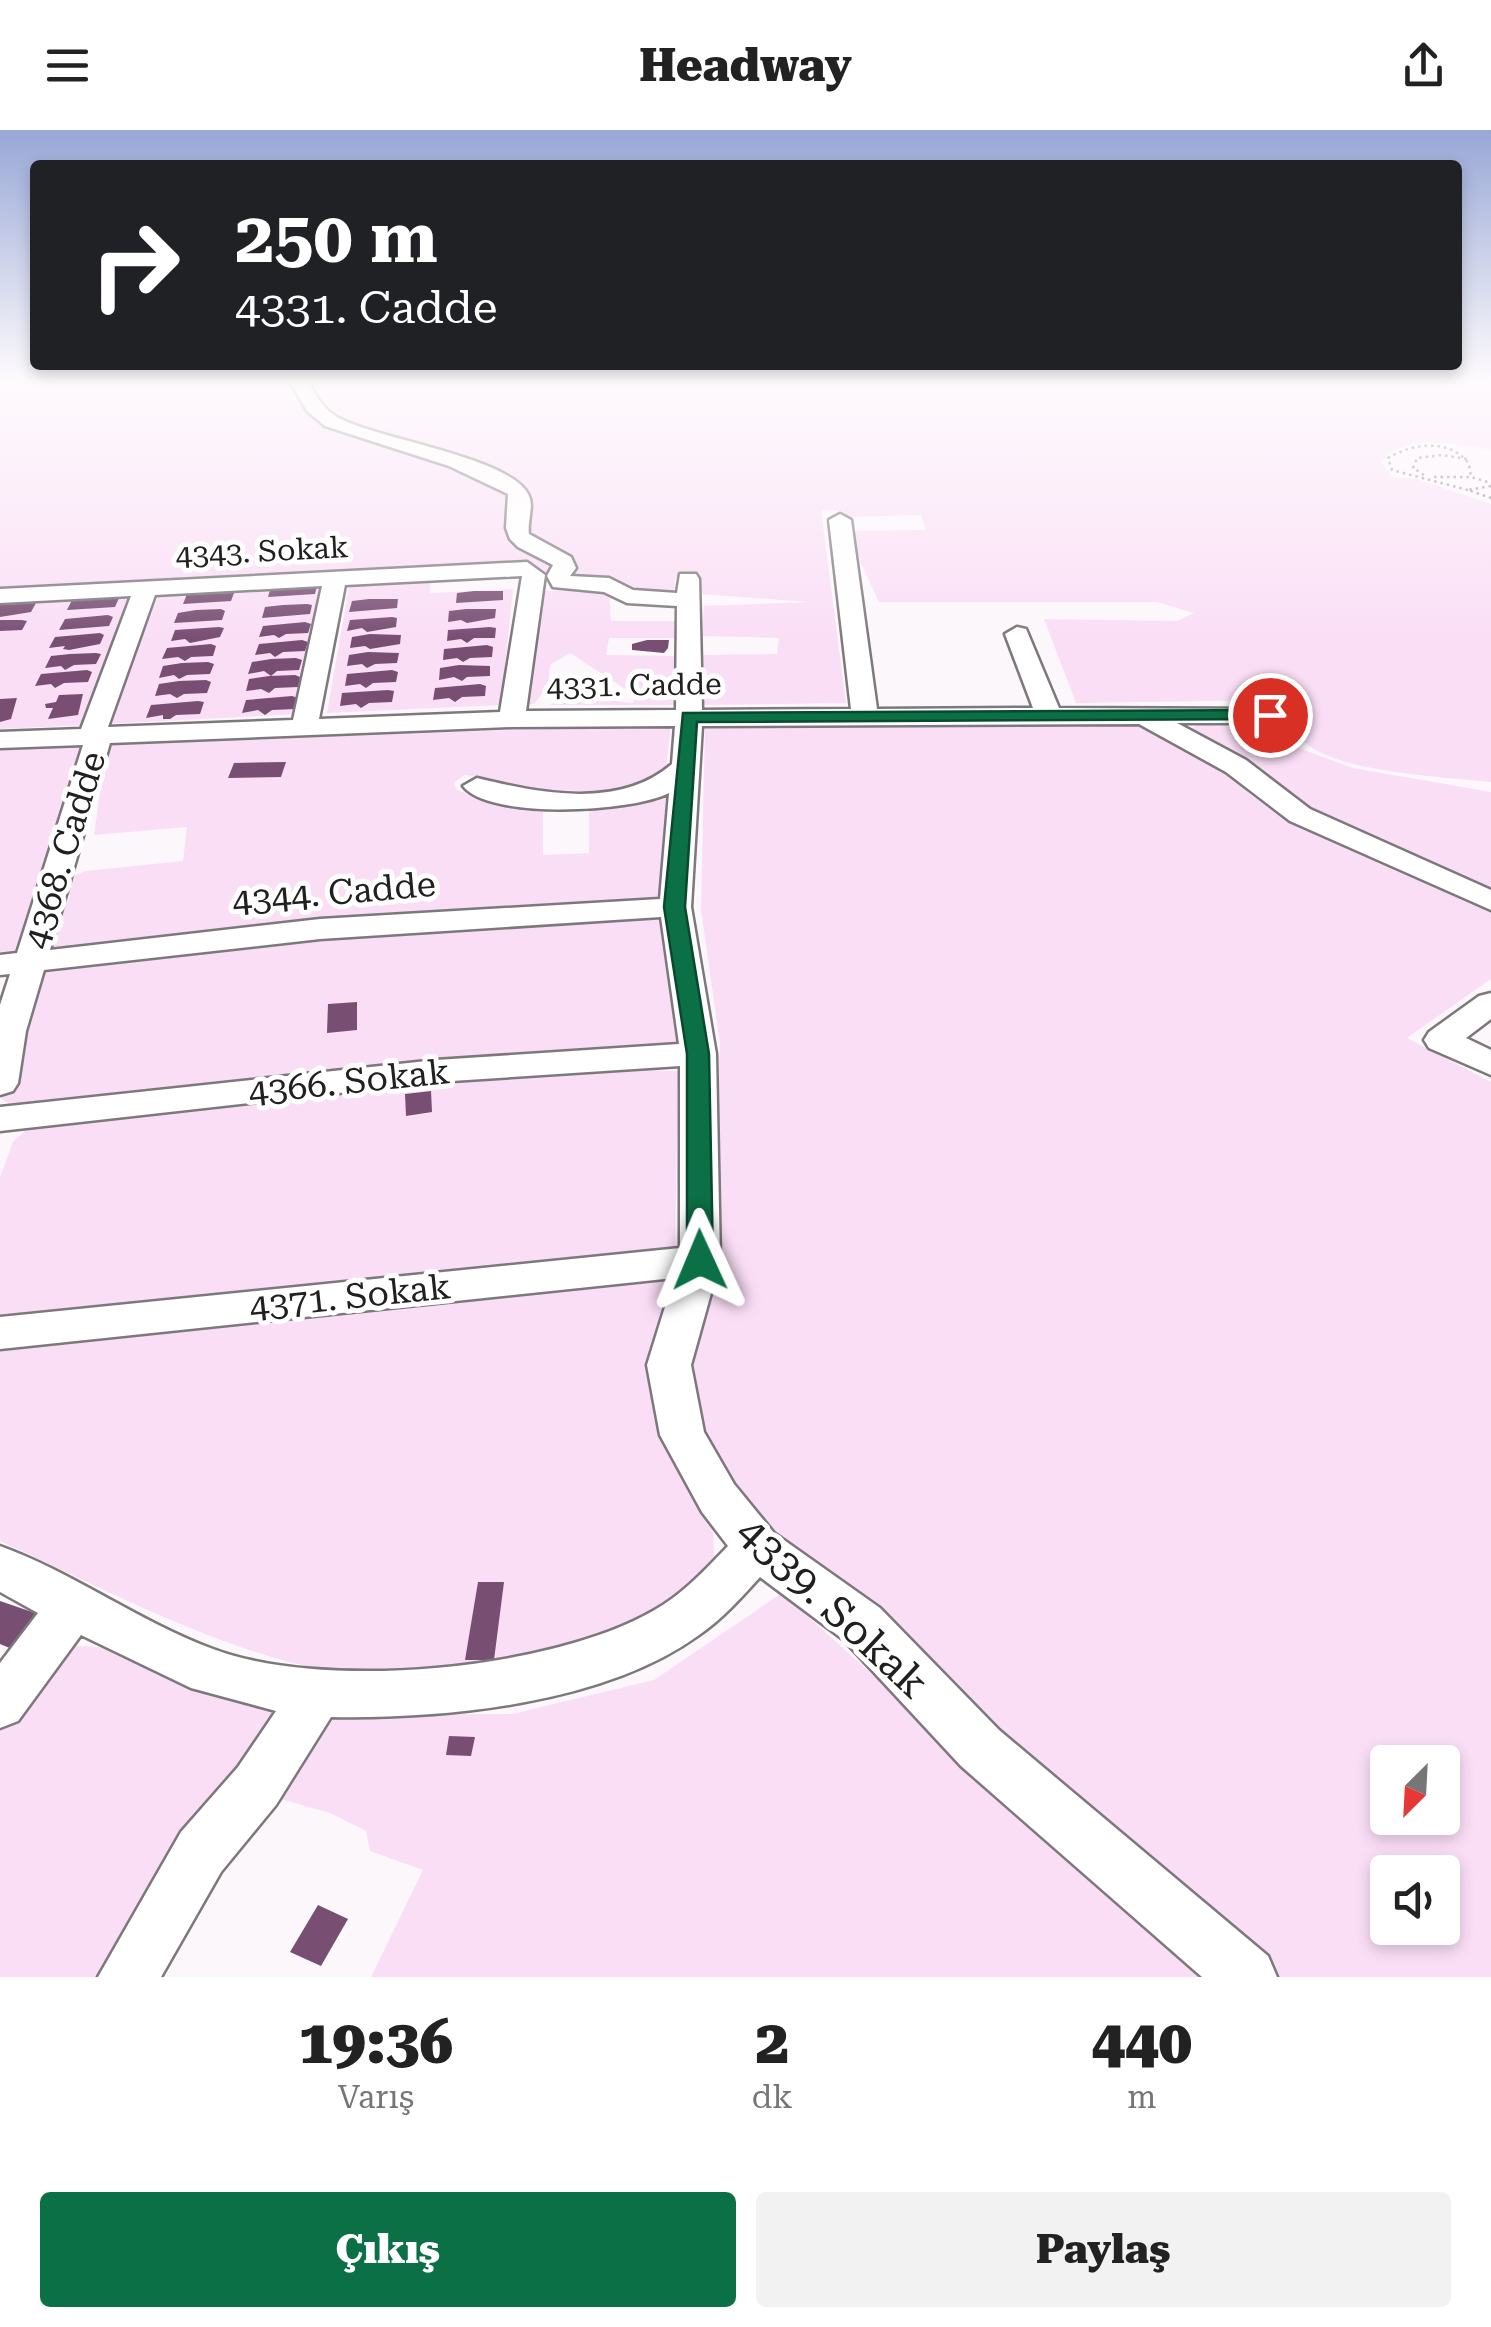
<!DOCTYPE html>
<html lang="tr">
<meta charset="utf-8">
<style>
body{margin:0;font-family:"Roboto Serif",serif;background:#f2f2f2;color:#222;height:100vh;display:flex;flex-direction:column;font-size:38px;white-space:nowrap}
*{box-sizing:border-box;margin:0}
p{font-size:32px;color:#767676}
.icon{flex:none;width:55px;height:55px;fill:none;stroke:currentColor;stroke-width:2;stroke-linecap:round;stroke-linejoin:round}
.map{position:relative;height:1847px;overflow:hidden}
.panel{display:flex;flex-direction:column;background:#fff;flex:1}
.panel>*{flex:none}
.hud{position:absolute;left:30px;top:30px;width:1432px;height:210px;border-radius:10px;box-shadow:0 5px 15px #0003;background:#202124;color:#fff;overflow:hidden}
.needle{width:65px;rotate:204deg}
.fabs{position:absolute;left:1370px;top:1615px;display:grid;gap:20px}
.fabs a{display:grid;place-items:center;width:90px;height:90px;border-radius:10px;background:#fff;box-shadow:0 5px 15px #0003;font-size:50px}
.pin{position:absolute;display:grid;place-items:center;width:85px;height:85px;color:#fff;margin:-42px;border:5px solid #fff;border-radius:50%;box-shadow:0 2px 10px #0007}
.me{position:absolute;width:110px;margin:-55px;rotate:359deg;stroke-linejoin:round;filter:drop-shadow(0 0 8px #0008)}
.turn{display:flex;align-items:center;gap:35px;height:210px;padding:0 40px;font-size:45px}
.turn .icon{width:130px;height:130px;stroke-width:2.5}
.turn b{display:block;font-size:70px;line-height:85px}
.eta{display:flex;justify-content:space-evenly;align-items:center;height:170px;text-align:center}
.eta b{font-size:60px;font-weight:800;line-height:70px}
.primary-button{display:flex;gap:20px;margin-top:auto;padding:20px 40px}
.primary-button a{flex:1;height:115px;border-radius:10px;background:#0c7046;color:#fff;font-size:40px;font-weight:800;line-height:115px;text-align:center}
.primary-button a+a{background:#f2f2f2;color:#222}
header{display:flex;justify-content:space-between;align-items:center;height:130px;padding:0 40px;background:#fff;font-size:45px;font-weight:800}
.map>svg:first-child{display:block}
</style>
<header><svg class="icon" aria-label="menu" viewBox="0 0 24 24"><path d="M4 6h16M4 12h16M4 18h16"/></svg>Headway<svg class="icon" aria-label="share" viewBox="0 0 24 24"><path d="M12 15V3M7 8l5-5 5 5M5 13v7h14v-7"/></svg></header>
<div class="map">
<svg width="1491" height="1847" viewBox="0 0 1491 1847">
<rect width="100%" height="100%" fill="#fcf7fb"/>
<g fill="#fadef6" fill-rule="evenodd">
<polygon points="0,251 288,251 296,256 310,281 484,348 516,365 511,411 560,435 544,451 543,442 533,434 481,434 0,459"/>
<path d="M303,251H1491V320C1456,314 1407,302 1381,332L1392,347L1417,349L1491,374V652C1448,647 1328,643 1301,608C1294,599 1296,588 1296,577L1273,570L1076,573L1044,489L1177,491L1194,483L1157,472H879L860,431L852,401L926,400L921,385L848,387L842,381L821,380L846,573L702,575L700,525L777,524L779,508L702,506L704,476L809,472L702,464L699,444L675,449L674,465L638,461L621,452L569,443L528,408L519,358L326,288Z"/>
<polygon points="430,446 430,463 513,459 501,575 327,583 350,451"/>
<polygon points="327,453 300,584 105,594 160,462"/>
<path d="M609,459L611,491H682L680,508H609L606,525L678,526L677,575H550C586,553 598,571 633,573L636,566L570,523L550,535L548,555L535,573L527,576L542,461Z"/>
<polygon points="133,462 86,595 0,599 0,470"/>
<polygon points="1198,594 1241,597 1353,638 1491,662 1491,760 1323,687 1275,656 1259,636 1191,599"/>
<path d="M671,595L665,647C618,666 559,667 509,658C493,655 481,646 464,645L454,653L456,659C486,673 510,676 543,677V725L589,723V676L676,656L666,770L311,790L39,819L70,767L65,749L86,741L183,731L187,697L94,705L107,613Z"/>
<path d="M1142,595L1223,639L1252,666L1279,684L1491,782V849L1407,908L1491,952V1847H1275L863,1476L765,1396L699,1305L693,1221L713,1092L720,914L701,780L705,596ZM1388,1632H1442V1688H1388ZM1388,1742H1442V1798H1388Z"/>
<path d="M83,614C69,686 47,759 15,825L0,827V619Z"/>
<polygon points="663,783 683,913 281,948 16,979 2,969 3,946 43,845 51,832"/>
<polygon points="579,938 678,941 675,1118 0,1190 0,1047 13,1012 39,988"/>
<path d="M683,1140L671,1190L713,1392L714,1435C701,1448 687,1469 671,1478C645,1493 614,1503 587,1514C371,1607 193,1500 0,1411V1211Z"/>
<polygon points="782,1463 1207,1847 371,1847 423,1740 370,1721 366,1701 330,1683 277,1668 316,1592 355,1585 512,1584 654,1550"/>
<polygon points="59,1515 100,1517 169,1536 265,1571 282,1589 105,1847 0,1847 0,1595"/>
</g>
<g fill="#784e73">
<polygon points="317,456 315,464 268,467 271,457"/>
<polygon points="474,461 503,461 503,470 456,473 457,463"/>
<polygon points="234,463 231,471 183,474 187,464"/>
<polygon points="119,468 115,477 67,480 72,470"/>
<polygon points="369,469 398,469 397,478 349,482 352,471"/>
<polygon points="36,473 31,482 0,487 0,475"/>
<polygon points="283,475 307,474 312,475 310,484 262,488 265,477"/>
<polygon points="466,479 496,479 495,488 467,493 461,490 448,492 449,481"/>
<polygon points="196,480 221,479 225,481 222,490 174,493 178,483"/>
<polygon points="108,485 113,487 109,496 59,500 65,489"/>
<polygon points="392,487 397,488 396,497 367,502 362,498 347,501 350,490"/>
<polygon points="0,490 22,490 27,491 22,500 0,501"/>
<polygon points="305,492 311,494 308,503 286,504 279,508 274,505 259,507 263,496"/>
<polygon points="219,497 224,498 220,507 190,513 185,509 171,511 175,500"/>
<polygon points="490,497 496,498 495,508 474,508 467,513 461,509 447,511 448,500"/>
<polygon points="100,503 104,505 100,514 69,520 63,519 65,516 49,518 55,507"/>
<polygon points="370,504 401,505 400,514 370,519 365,516 350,518 352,507"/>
<polygon points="302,510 308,512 305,521 283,522 275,527 270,523 255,525 259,514"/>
<polygon points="647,510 669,510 668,518 664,523 632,520 632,514"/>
<polygon points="211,514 216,516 213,526 191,527 185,531 178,527 162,529 167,518"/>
<polygon points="487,515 493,517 492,527 470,528 463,532 457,528 443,530 444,519"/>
<polygon points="368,522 399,523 397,533 375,534 367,538 362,534 347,536 349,525"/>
<polygon points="70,524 96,523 101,524 96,534 74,535 65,540 61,536 45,538 51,526"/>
<polygon points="271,529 296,528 302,530 299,540 277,541 271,546 264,541 248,544 252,532"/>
<polygon points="182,533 208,532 214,534 210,544 187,545 179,549 174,545 159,548 163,536"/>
<polygon points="459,535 490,536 490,546 467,547 462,551 454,547 439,550 440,538"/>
<polygon points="87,540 92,542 88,552 64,553 55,558 51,554 35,556 41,544"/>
<polygon points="392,540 398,542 396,552 373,553 366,558 360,554 345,556 347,544"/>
<polygon points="269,546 295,545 300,547 298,557 275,558 269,563 261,559 246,561 249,549"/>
<polygon points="179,551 206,550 211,552 207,563 184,564 177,568 170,564 155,566 159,554"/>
<polygon points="480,554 486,556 485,566 462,567 455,572 449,568 433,570 435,558"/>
<polygon points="388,560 394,561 392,572 369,573 361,578 356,574 340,576 342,563"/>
<polygon points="83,564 78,585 48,589 53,578 46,578 45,574 56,572 59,565"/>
<polygon points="292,566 298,568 295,579 272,580 265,585 258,580 242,583 246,570"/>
<polygon points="17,568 11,589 0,592 0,569"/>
<polygon points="198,571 204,572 200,584 176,585 170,589 163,589 163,585 146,588 151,575"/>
<polygon points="286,632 281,647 228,648 234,633"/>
<polygon points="357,872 357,900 327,903 328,874"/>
<polygon points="431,961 432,982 406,986 405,964"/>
<polygon points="478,1452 504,1452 494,1530 465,1530"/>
<polygon points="0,1471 38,1484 12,1519 0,1514"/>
<polygon points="449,1606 475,1607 471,1626 446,1625"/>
<polygon points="318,1775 348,1789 321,1836 290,1822"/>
</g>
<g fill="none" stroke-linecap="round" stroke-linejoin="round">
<g stroke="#7d787c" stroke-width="5">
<g id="minor">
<path d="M290,251H308C316,266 322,278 337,287C374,309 513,327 529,366C534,377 527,392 529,404L571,427L576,438L570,446L609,448L633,460L677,463L680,444H696L699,449L702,580L851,579L829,390L840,384L851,390L877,579L1033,578L1005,504L1017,497L1026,499L1059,578L1279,579L1283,585L1270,593H1177L1246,630L1310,679L1491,760V780L1290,691L1226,642L1139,594L702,596L691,777L716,924L720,1131L691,1235L704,1302L734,1354L774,1403L880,1478L999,1600L1268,1826L1277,1847H1202L961,1636L844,1510L760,1447C741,1468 722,1489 699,1505C604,1574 446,1589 331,1587L276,1675L221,1742L161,1847H98L181,1702L238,1637L276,1581L191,1558L81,1505L18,1591L0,1598V1533L38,1483L0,1462V1416C72,1442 140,1492 213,1519C324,1561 550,1540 653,1481C682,1465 705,1440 728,1416L702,1382L660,1305L647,1235L674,1148L0,1219V1187L680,1118V936L436,952L0,1001V977L436,930L679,914L661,787L320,809L44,840L26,901L18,953L13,961L0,965V875L10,844L0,845V825L17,823L83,615L0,618V602L81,599L131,466L0,473V459L527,432L545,445L526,581L676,580L677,476L627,473L604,462L553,457L547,446L553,435L518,417L510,409L506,398L508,364L449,336L325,296L307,281ZM522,446L500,582L319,589L345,455ZM322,456L293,590L108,597L155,465ZM675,596L672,634C619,680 539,663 477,648L463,656C489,690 633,682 669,663L660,769L320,789L50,820L110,613L512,597Z"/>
<polygon points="1491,863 1491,889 1466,908 1491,920 1491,945 1429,918 1424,910 1429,902 1479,866"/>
</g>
</g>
<g stroke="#858285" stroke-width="2.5" stroke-dasharray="2.5 4" stroke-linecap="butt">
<polyline points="1424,345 1413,338 1417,328 1442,325 1467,329"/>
<polyline points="1434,347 1471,347"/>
<polyline points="1491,356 1468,360 1491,368"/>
<path d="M1468,360L1392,340L1388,328C1413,313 1450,308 1469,334L1471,347L1491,353"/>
</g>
<use href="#minor" fill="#fff" fill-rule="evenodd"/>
</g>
<linearGradient id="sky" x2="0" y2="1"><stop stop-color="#98a7d6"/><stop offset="0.49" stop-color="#fefbfd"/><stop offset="1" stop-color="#fefbfd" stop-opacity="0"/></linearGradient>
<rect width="1491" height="510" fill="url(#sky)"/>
<polygon fill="#0c7046" stroke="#08492e" stroke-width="2.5" points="1270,580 1276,582 1276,589 697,592 685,777 709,924 713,1130 709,1137 691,1137 687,1130 687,924 664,777 683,583"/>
<g text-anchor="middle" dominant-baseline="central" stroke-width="10" stroke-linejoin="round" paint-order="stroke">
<g font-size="30" fill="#212021" stroke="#fff">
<text transform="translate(262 421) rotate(-3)">4343. Sokak</text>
<text transform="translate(634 555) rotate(-1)">4331. Cadde</text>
</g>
<g font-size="35" fill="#212021" stroke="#fff">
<text transform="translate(65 720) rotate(-73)">4368. Cadde</text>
<text transform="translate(334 763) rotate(-5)">4344. Cadde</text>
<text transform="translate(349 952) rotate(-6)">4366. Sokak</text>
<text transform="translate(350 1167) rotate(-6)">4371. Sokak</text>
</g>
<g font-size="42" fill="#212021" stroke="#fff">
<text transform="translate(833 1477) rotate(43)">4339. Sokak</text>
</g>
</g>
</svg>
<div class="fabs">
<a><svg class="needle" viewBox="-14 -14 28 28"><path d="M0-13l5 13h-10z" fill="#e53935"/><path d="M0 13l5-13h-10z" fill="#767676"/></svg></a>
<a><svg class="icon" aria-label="sound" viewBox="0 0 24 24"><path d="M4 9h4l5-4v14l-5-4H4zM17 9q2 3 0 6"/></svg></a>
</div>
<div class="pin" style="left:1270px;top:585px;background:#d93025"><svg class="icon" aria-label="arrive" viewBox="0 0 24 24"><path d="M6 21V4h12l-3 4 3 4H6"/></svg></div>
<svg class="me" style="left:700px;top:1130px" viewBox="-20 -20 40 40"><path d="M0-17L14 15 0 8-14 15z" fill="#0c7046" stroke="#fff" stroke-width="4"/></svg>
<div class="hud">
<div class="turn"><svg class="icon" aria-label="right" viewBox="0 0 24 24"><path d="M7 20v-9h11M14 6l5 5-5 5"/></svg><div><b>250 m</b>4331. Cadde</div></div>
</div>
</div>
<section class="panel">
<div class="eta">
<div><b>19:36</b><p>Varış</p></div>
<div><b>2</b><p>dk</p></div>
<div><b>440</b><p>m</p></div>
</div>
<div class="primary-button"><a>Çıkış</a><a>Paylaş</a></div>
</section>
